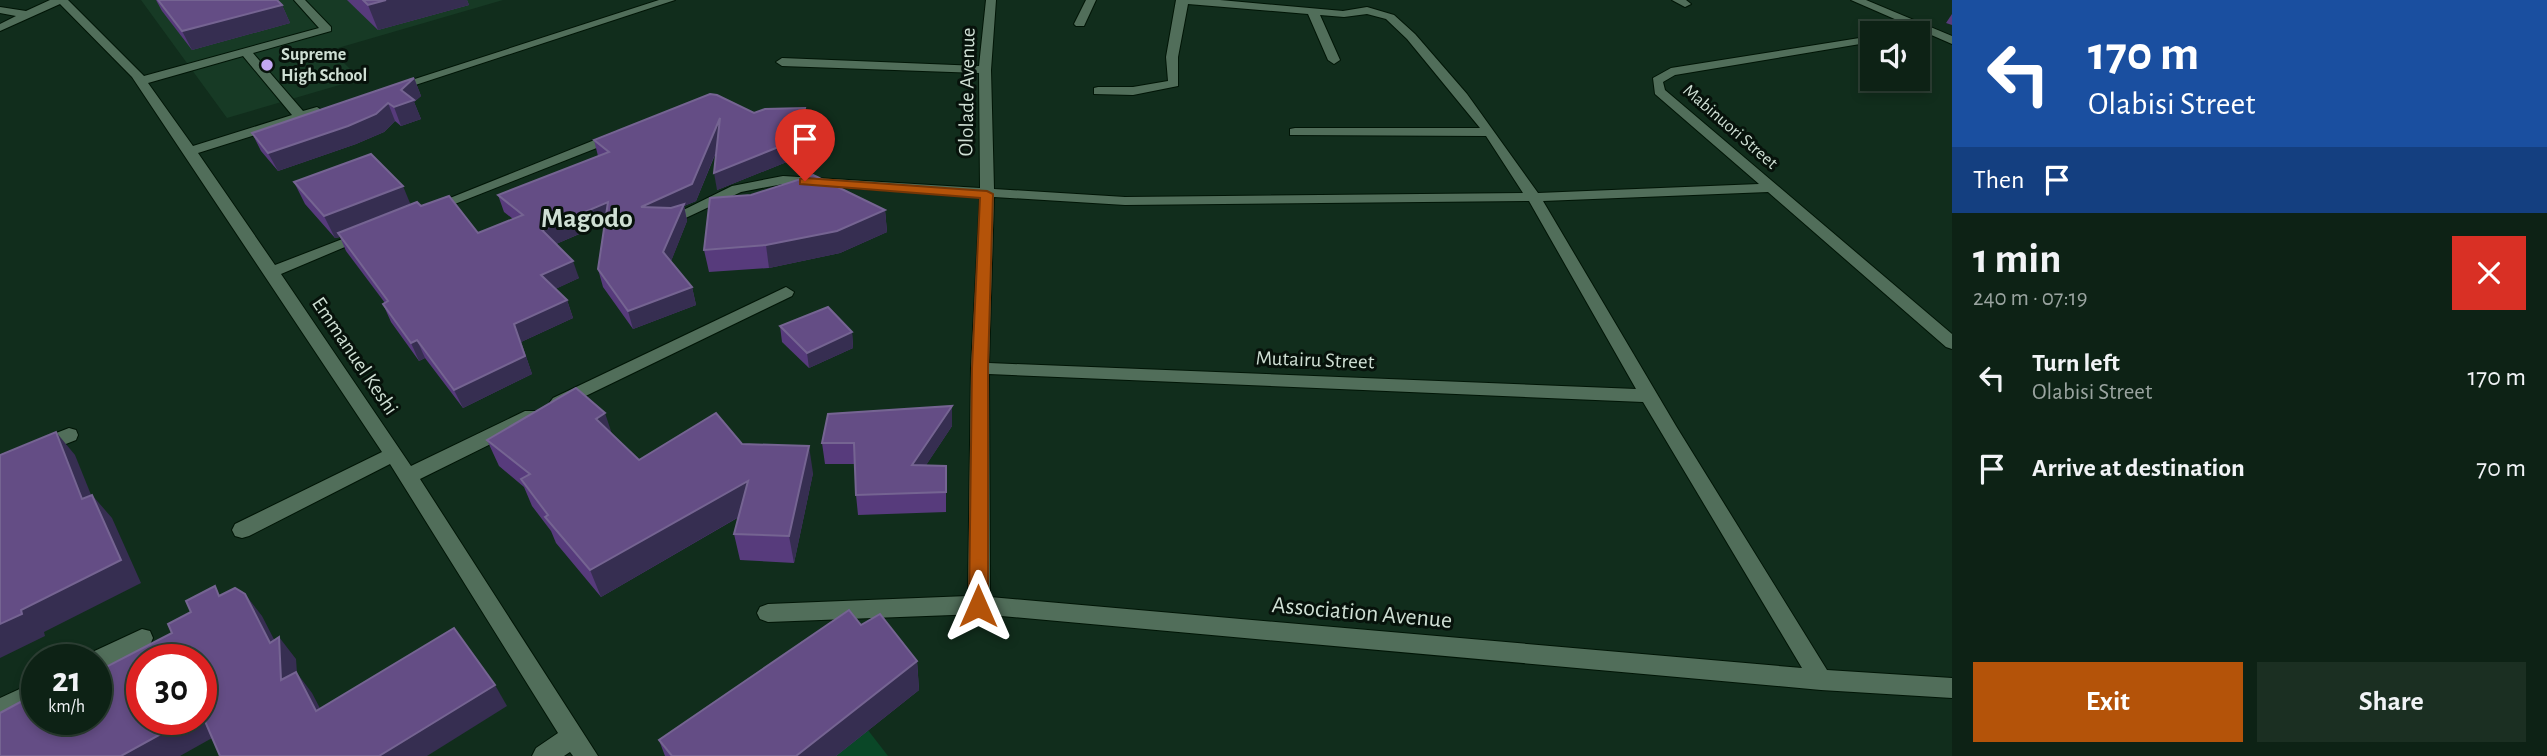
<!DOCTYPE html>
<meta charset="utf-8">
<style>
body{margin:0;font-family:"Alegreya Sans",sans-serif;background:#1b2f22;color:#f1f3f6;height:100vh;display:flex;flex-direction:column;font-size:26px;white-space:nowrap}
*{box-sizing:border-box;margin:0}
p{font-size:23px;color:#9aa4a0}
.icon{flex:none;width:38px;height:38px;fill:none;stroke:currentColor;stroke-width:2;stroke-linecap:round;stroke-linejoin:round}
.map{position:relative;flex:1;overflow:hidden}
.side{display:flex;flex-direction:column;background:#0d2215;width:595px}
.side>*{flex:none}
.hud{background:#1a4fa0;color:#fff;overflow:hidden}
.buttons{position:absolute;left:1860px;top:21px;display:grid;gap:14px}
.buttons a{display:grid;place-items:center;width:70px;height:70px;border-radius:0px;background:#0d2215;box-shadow:0 4px 10px #0003,0 0 0 2px #2d3f34;font-size:35px}
.speed{position:absolute;left:21px;top:644px;display:flex;gap:14px;font-size:35px;font-weight:700;text-align:center}
.speed>*{display:grid;place-content:center;width:91px;height:91px;border-radius:50%;background:#0d2215;box-shadow:0 4px 10px #0003,0 0 0 2px #2d3f34;line-height:1}
.speed small{font-size:18px;font-weight:400}
.speed .limit{border:10px solid #d22;background:#fff;color:#111}
.pin{position:absolute;display:grid;place-items:center;width:60px;height:60px;color:#fff;margin:-72px -30px;border-radius:50% 50% 50% 0;rotate:-45deg;box-shadow:0 0 7px #0007}
.pin .icon{rotate:45deg}
.me{position:absolute;width:77px;margin:-38px;rotate:0deg;stroke-linejoin:round;filter:drop-shadow(0 0 5px #0008)}
.turn{display:flex;align-items:center;gap:24px;height:147px;padding:0 21px;font-size:32px}
.turn .icon{width:91px;height:91px;stroke-width:2.5}
.turn b{display:block;font-size:49px;line-height:60px}
.then{display:flex;align-items:center;height:66px;padding:0 21px;background:#0003;gap:14px;font-size:26px}
.round{display:grid;place-items:center;flex:none;width:74px;height:74px;border-radius:0px;background:#1b2f22}
.summary{display:flex;align-items:center;justify-content:space-between;height:119px;padding:0 21px}
h1{font-size:42px;font-weight:700;line-height:52px}
.primary-button{display:flex;gap:14px;margin-top:auto;padding:14px 21px}
.primary-button a{flex:1;height:80px;border-radius:0px;background:#b45309;color:#fff;font-size:28px;font-weight:700;line-height:80px;text-align:center}
.primary-button a+a{background:#1b2f22;color:#f1f3f6}
ul{padding:0;list-style:none}
li{display:flex;align-items:center;gap:21px;height:91px;padding:0 21px}
li div{flex:1}
li b{display:block;font-size:26px}
li em{font-style:normal}
main{display:flex;flex:1;min-height:0}
.map>svg:first-child{display:block}
</style>
<main>
<div class="map">
<svg width="1952" height="756" viewBox="0 0 1952 756">
<rect width="100%" height="100%" fill="#112d1c"/>
<polygon fill="#173a25" points="141,0 503,0 331,50 360,79 227,118"/>
<polygon fill="#0a4727" points="864,725 888,756 825,756"/>
<g fill="none" stroke-linecap="round" stroke-linejoin="round">
<g stroke="#001506" stroke-width="2">
<g id="minor">
<path d="M50,0H68L144,76L319,28L294,0H305L331,27V31L253,53L303,111L317,107L323,111L322,114L198,153L275,265L358,233H368L371,236L281,274L411,466L525,411H537L540,416L537,421L420,479L598,756H573L570,752L564,756H532L536,748L558,733L390,464L249,536L242,538L235,536L232,530L235,524L382,452L132,77L60,4L0,31V24L16,16L0,13V7L26,11ZM243,56L292,115L193,146L148,83Z"/>
<polygon points="659,0 675,0 397,91 387,88"/>
<path d="M986,0H996L991,70L994,189L1125,197L1523,193L1486,136L1290,135V129L1295,128H1480L1407,39L1386,19L1367,14L1344,17L1320,15L1340,60L1334,64L1328,60L1308,14L1188,4L1178,57V86L1133,95L1094,94V88L1098,87H1133L1168,81L1166,57L1176,0H1220L1343,11L1367,7L1394,15L1415,34L1467,94L1538,193L1759,184L1655,94L1653,78L1671,68L1872,36V42L1675,75L1663,82L1665,90L1952,334V349L1946,347L1768,192L1543,201L1676,426L1827,670L1952,678V698L1821,690L979,614L768,622L760,619L757,613L760,607L768,604L968,596L971,368L980,196L783,184L741,192L675,223H665L663,220L732,186L783,176L980,188L979,73L782,66L776,62L782,58L979,66ZM994,197L1125,205L1529,201L1636,389L989,363ZM989,374L1643,402L1802,668L990,597Z"/>
<polygon points="1086,0 1096,0 1084,26 1076,26 1074,24"/>
<polygon points="1672,0 1686,0 1691,4 1685,7"/>
<polygon points="1851,0 1866,0 1952,36 1952,44"/>
<polygon points="617,131 624,135 622,138 437,211 432,212 425,208"/>
<polygon points="786,287 794,292 792,296 565,406 553,406 550,402 553,398"/>
<polygon points="69,428 76,430 78,435 76,440 0,470 0,455"/>
<polygon points="142,629 150,631 153,638 150,645 96,671 96,660 85,660 88,654"/>
<polygon points="37,681 37,703 0,721 0,698"/>
</g>
</g>
<use href="#minor" fill="#516e5a" fill-rule="evenodd"/>
</g>
<g fill="#573b7c">
<polygon points="156,0 277,0 282,5 290,23 192,50 162,11"/>
<polygon points="347,0 467,0 469,5 378,30"/>
<polygon points="1952,14 1952,25 1946,23"/>
<polygon points="414,78 421,96 414,102 421,119 401,126 395,121 384,132 356,144 278,171 261,151 252,133"/>
<polygon points="754,113 806,125 799,157 717,190 717,150 696,201 684,206 687,221 671,261 692,287 696,305 633,329 603,287 598,269 605,223 556,244 579,278 555,289 567,300 573,318 521,342 532,374 463,408 425,358 419,361 391,322 383,304 385,303 346,251 340,237 335,238 305,204 294,182 421,206 478,233 513,219 504,212 498,195 598,156 594,140"/>
<polygon points="885,210 887,232 840,253 769,268 709,272 704,250"/>
<polygon points="780,326 852,332 853,348 809,368 782,342"/>
<polygon points="952,406 952,426 926,465 946,466 946,512 858,515 856,495 855,464 825,464 822,443"/>
<polygon points="612,434 639,460 742,444 813,473 794,563 740,560 734,534 739,517 601,597 556,543 551,531 532,506 524,487 499,466 487,440"/>
<polygon points="861,625 917,661 919,690 836,756 665,756 659,740"/>
</g>
<g fill="#362e51">
<polygon points="386,0 467,0 469,5 378,30 368,5"/>
<polygon points="282,5 290,23 192,50 182,31"/>
<polygon points="414,78 421,96 414,102 421,119 401,126 394,107 401,90"/>
<polygon points="388,103 395,121 384,132 356,144 278,171 268,153"/>
<polygon points="805,108 806,125 799,157 717,190 714,173"/>
<polygon points="720,118 723,134 696,201 684,206 687,221 668,269 645,224 641,207"/>
<polygon points="403,186 412,208 338,233 340,237 335,238 324,216"/>
<polygon points="608,202 613,219 547,248 542,230"/>
<polygon points="885,210 887,232 840,253 769,268 766,245"/>
<polygon points="573,261 579,278 547,293 541,275"/>
<polygon points="692,287 696,305 633,329 628,311"/>
<polygon points="567,300 573,318 521,342 532,374 463,408 454,390 514,324"/>
<polygon points="852,332 853,348 809,368 807,353"/>
<polygon points="417,340 425,358 419,361 411,343"/>
<polygon points="952,406 952,426 913,485 912,465"/>
<polygon points="605,413 614,440 596,419"/>
<polygon points="56,432 75,455 102,522 82,499"/>
<polygon points="809,446 813,473 794,563 789,536"/>
<polygon points="748,481 754,508 601,597 590,570"/>
<polygon points="92,495 112,518 141,583 44,632 45,636 0,658 0,624 21,610"/>
<polygon points="245,594 262,616 280,651 279,637 296,659 297,673 312,693 333,733 281,680 270,643"/>
<polygon points="917,661 919,690 836,756 796,756"/>
<polygon points="495,685 507,706 427,756 379,756"/>
<polygon points="201,712 221,733 180,756 121,756 188,719 201,719"/>
</g>
<g fill="#644d85" stroke="#756492" stroke-width="2">
<polygon points="158,0 277,0 282,5 182,31"/>
<polygon points="363,0 386,0 368,5"/>
<polygon points="414,78 401,90 414,100 394,107 388,103 376,114 348,126 268,153 252,133"/>
<polygon points="710,94 717,95 754,113 765,109 805,108 796,140 714,173 720,118 692,184 641,207 671,208 684,204 663,252 692,287 628,311 598,269 608,202 542,230 573,261 541,275 567,300 514,324 525,356 454,390 417,340 411,343 383,304 388,301 338,233 417,202 421,206 449,196 478,233 523,215 498,195 609,152 594,140"/>
<polygon points="371,154 403,186 324,216 294,182"/>
<polygon points="813,175 885,210 837,231 766,245 704,250 710,198 751,195"/>
<polygon points="828,307 852,332 807,353 780,326"/>
<polygon points="576,388 605,413 596,419 639,460 716,413 742,444 809,446 789,536 734,534 748,481 590,570 545,517 548,515 521,479 530,474 487,440"/>
<polygon points="952,406 912,465 946,466 946,492 856,495 854,443 822,443 828,414"/>
<polygon points="56,432 82,499 92,495 121,560 21,610 22,614 0,624 0,455"/>
<polygon points="215,586 219,596 235,588 245,594 270,643 279,637 281,680 296,672 316,711 454,628 495,685 379,756 220,756 201,712 201,660 142,660 142,719 188,719 121,756 0,756 0,713 37,693 37,719 96,719 96,672 172,633 168,624 191,612 186,601"/>
<polygon points="849,610 861,625 880,614 917,661 796,756 672,756 659,740"/>
</g>
<polygon fill="#b45309" stroke="#753606" stroke-width="2" points="805,178 987,191 993,194 988,368 988,606 985,611 972,611 969,606 972,368 980,198 800,184 800,179"/>
<circle fill="#c3a7f2" stroke="#07120b" stroke-width="2.5" cx="267" cy="65" r="7"/>
<g text-anchor="middle" dominant-baseline="central" stroke-width="6" stroke-linejoin="round" paint-order="stroke">
<g font-size="18" font-weight="bold" fill="#cfdfd4" stroke="#07120b" text-anchor="start">
<text x="281" y="55">Supreme<tspan x="281" dy="21">High School</tspan></text>
</g>
<g font-size="18" fill="#cfdfd4" stroke="#07120b">
<text transform="translate(1730 127) rotate(41)">Mabinuori Street</text>
</g>
<g font-size="21" fill="#cfdfd4" stroke="#07120b">
<text transform="translate(967 92) rotate(-89)">Ololade Avenue</text>
<text transform="translate(355 356) rotate(56)">Emmanuel Keshi</text>
<text transform="translate(1315 360) rotate(2)">Mutairu Street</text>
</g>
<g font-size="24" fill="#cfdfd4" stroke="#07120b">
<text transform="translate(1362 613) rotate(5)">Association Avenue</text>
</g>
<g font-size="28" font-weight="bold" fill="#cfdfd4" stroke="#07120b">
<text x="587" y="219">Magodo</text>
</g>
</g>
</svg>
<div class="buttons">
<a><svg class="icon" aria-label="sound" viewBox="0 0 24 24"><path d="M4 9h4l5-4v14l-5-4H4zM17 9q2 3 0 6"/></svg></a>
</div>
<div class="speed"><div>21<small>km/h</small></div><div class="limit">30</div></div>
<div class="pin" style="left:805px;top:181px;background:#d93025"><svg class="icon" aria-label="arrive" viewBox="0 0 24 24"><path d="M6 21V4h12l-3 4 3 4H6"/></svg></div>
<svg class="me" style="left:978px;top:606px" viewBox="-20 -20 40 40"><path d="M0-17L14 15 0 8-14 15z" fill="#b45309" stroke="#fff" stroke-width="4"/></svg>
</div>
<section class="side">
<div class="hud">
<div class="turn"><svg class="icon" aria-label="left" viewBox="0 0 24 24"><path d="M17 20v-9H6M10 6l-5 5 5 5"/></svg><div><b>170 m</b>Olabisi Street</div></div>
<div class="then">Then<svg class="icon" aria-label="arrive" viewBox="0 0 24 24"><path d="M6 21V4h12l-3 4 3 4H6"/></svg></div>
</div>
<div class="summary"><div><h1>1 min</h1><p>240 m · 07:19</p></div><a class="round" style="background:#d93025;color:#fff"><svg class="icon" aria-label="close" viewBox="0 0 24 24"><path d="M6 6l12 12M18 6L6 18"/></svg></a></div>
<ul>
<li><svg class="icon" aria-label="left" viewBox="0 0 24 24"><path d="M17 20v-9H6M10 6l-5 5 5 5"/></svg><div><b>Turn left</b><p>Olabisi Street</p></div><em>170 m</em></li>
<li><svg class="icon" aria-label="arrive" viewBox="0 0 24 24"><path d="M6 21V4h12l-3 4 3 4H6"/></svg><div><b>Arrive at destination</b></div><em>70 m</em></li>
</ul>
<div class="primary-button"><a>Exit</a><a>Share</a></div>
</section>
</main>
